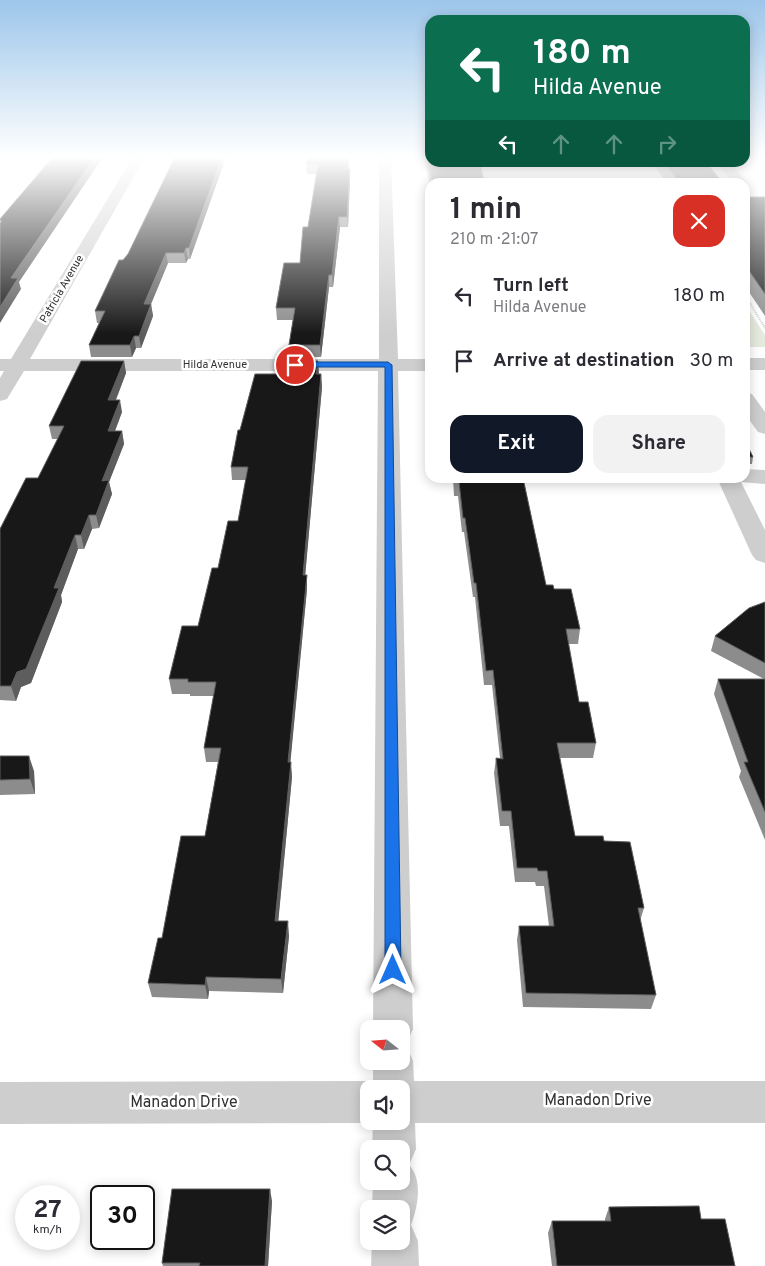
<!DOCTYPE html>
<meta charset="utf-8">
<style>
body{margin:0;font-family:Overpass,sans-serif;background:#f2f2f3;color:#2b2b33;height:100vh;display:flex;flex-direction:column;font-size:19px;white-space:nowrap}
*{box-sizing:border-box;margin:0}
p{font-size:16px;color:#7c7c81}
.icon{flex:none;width:28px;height:28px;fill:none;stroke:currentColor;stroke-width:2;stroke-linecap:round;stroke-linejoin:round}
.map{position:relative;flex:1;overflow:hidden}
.details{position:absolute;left:425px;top:178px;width:325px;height:305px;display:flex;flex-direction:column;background:#fff;border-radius:15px;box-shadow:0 2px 12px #0003}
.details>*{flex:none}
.hud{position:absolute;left:425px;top:15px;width:325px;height:152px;border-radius:15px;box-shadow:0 2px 12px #0003;background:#0b6e4f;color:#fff;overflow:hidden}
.needle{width:32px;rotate:287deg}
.tools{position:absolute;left:360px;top:1020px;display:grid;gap:10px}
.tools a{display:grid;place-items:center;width:50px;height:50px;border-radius:10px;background:#fff;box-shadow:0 2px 12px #0003;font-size:25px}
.speed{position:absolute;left:15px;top:1185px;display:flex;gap:10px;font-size:25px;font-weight:700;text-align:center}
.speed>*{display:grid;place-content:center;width:65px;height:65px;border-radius:50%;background:#fff;box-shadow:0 2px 12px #0003;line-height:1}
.speed small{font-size:12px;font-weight:400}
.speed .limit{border:2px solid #111;border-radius:8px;background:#fff;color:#111}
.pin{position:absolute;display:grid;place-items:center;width:42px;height:42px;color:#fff;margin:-21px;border:2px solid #fff;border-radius:50%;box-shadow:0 1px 5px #0007}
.me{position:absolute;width:55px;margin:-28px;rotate:0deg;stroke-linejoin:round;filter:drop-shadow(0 0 4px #0008)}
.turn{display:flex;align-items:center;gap:18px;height:105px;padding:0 25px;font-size:22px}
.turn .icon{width:65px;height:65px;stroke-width:2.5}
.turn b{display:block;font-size:35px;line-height:42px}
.lanes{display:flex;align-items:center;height:48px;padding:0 25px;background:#0003;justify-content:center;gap:25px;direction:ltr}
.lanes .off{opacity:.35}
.round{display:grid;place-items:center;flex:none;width:52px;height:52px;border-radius:15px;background:#f2f2f3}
.summary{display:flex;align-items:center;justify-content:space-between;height:85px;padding:0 25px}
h1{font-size:30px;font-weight:700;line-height:38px}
.button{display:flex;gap:10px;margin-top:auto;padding:10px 25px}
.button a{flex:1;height:58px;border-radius:15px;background:#111827;color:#fff;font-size:20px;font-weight:700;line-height:58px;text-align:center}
.button a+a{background:#f2f2f3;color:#2b2b33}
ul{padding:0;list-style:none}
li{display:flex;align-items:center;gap:15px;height:65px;padding:0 25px}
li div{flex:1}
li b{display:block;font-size:19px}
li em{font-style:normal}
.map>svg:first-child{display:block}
</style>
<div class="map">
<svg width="765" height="1266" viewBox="0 0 765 1266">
<rect width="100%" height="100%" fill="#fff"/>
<polygon fill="#e5eade" points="745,304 765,335 765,347 745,347"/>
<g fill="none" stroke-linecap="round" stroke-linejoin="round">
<polyline stroke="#cbcbcb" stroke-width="2" stroke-dasharray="1 1" stroke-linecap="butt" points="745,295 765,328"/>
<g fill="#cecece" fill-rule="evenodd">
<path d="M133,157H145L30,359H379V157H391L398,359H430V371H398L413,1029L407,1042L401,1045L407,1047L413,1061L414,1081H765V1123H415L416,1149L409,1165C423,1179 418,1207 411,1225L418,1241L419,1266H371L372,1241H401V1209H372L373,1181H401V1149H372L373,1121L369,1123L0,1124V1082L369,1081L373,1083V1061H401V1029H373L378,371H24L7,399L0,401V378L4,371H0V359H11ZM369,1089H401V1121H369Z"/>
<polygon points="717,162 730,162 744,179 746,182 745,183 732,182"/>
<rect x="745" y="358" width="20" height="12"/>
<polygon points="745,392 752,394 765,412 765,434 758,432 745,414"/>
<polygon points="745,469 765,470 765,484 741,482 765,530 765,563 756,560 752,555 717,478 745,478"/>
</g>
</g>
<g fill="#8c8c8c">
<polygon points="175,157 226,157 190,259 188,259 186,263 168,263 151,304 153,316 141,348 136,348 132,357 91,357 89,345 99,323 97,323 95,311 128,254"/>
<polygon points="308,157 350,157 349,169 350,179 348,227 340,227 333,287 329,287 321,357 290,357 289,345 293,320 277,320 276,308 300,263 308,227 316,174 307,174 306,164"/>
<polygon points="424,157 430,157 484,182 430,182 430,186"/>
<polygon points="652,162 706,162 722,182 666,182"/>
<polygon points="745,197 765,197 765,316 745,286"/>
<polygon points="124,361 126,373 116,400 122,412 115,431 122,431 124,444 109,482 112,494 99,528 92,529 84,549 78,549 61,595 62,602 31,683 21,687 16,701 0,700 0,529 38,478 58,439 52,439 49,426"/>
<polygon points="319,374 321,374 322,387 305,575 307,589 290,762 292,777 278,921 289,936 283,993 209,991 208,999 152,997 148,983 162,938 205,836 218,762 206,762 204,748 214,696 190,696 190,694 172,694 169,679 198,626 218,568 238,521 246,480 232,480 231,467 240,430"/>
<polygon points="745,441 753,457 752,464 745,464"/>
<polygon points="453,478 523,478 546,585 554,589 580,629 578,644 568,644 579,702 596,743 593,758 559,758 575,836 604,841 644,908 640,921 656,995 651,1009 523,1007 517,940 519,926 549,926 544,886 536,886 535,882 515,882 509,826 500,826 494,773 496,758 500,758 492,685 484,685 475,597 473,597 464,532 462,532 458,496 454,496"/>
<polygon points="765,602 765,840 739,777 741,771 714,694 718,679 764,679 711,651 715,636"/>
<polygon points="0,756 34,771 35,794 0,795"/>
<polygon points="272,1201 268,1266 163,1266 162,1263"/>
<polygon points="609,1207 701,1219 735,1266 552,1266 548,1233 552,1221 605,1221 605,1219"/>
</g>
<g fill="#5d5d5d">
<polygon points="95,157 103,157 19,282 21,289 0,323 0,307 11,278"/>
<polygon points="222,157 226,157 190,259 189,248"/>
<polygon points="350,169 350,179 348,227 347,217"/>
<polygon points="339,217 340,227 333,287 332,275"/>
<polygon points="186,248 188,259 186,263 184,253"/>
<polygon points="166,253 168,263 146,316 144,304"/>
<polygon points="329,275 329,287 321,357 320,345"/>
<polygon points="151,304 153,316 141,348 139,336"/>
<polygon points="134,336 136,348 132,357 130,345"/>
<polygon points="124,361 126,373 111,412 108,400"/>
<polygon points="318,361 319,373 317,387 316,374"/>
<polygon points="321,374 322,387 304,589 303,575"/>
<polygon points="120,400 122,412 110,444 108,431"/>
<polygon points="122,431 124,444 109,482 112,494 99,528 96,515 102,481"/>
<polygon points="89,515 92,529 84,549 81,535"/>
<polygon points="75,535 78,549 61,595 62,602 31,683 21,687 16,701 11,686 54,588"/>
<polygon points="307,575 307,589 289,777 288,762"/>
<polygon points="29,756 34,771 35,794 30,779"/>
<polygon points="291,762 292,777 277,935 275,921"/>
<polygon points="288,921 289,936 283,993 281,979"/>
<polygon points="206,977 209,991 208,999 205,985"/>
<polygon points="270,1189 272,1201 268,1266 265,1266"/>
</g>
<g fill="#181818" stroke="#5d5d5d">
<polygon points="53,157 95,157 11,278 18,278 0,307 0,223 2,221 0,221 0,219"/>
<polygon points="175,157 222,157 189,248 186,248 184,253 166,253 144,304 151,304 139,336 134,336 130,345 89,345 105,311 95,311 119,260 123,260 128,254"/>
<polygon points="308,157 349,157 348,169 350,169 347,217 339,217 332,275 329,275 320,345 289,345 295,308 276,308 284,263 300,263 303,227 308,227 318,165 306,164"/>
<polygon points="426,157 430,157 430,162 480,162 484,182 432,182"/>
<polygon points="664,162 706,162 722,182 679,182"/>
<polygon points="745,197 765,197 765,294 745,265"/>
<polygon points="81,361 124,361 108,400 120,400 108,431 122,431 102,481 109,480 96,515 89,515 81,535 75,535 54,588 59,588 26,669 17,672 11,686 0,686 0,529 26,478 38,478 64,426 49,426"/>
<polygon points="287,361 318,361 316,374 321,374 303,575 307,575 288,762 291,762 275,921 288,921 281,979 206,977 205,985 148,983 158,938 162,938 181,836 205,836 221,748 204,748 216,682 188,682 188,679 169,679 182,626 198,626 212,568 218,568 228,521 238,521 248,467 231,467 238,430 240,430 255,374 284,374"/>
<polygon points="745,441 753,457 745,457"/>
<polygon points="454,478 523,478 546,585 553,585 554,589 571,589 580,629 566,629 579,702 588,702 596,743 557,743 575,836 603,836 604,841 630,842 644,908 638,908 656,995 526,993 519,926 554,926 547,871 538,871 537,868 517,868 511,811 502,811 496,758 503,759 493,670 486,671 476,583 474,583 465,518 463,518 459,482 455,482"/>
<polygon points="765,602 765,663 715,636 749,608"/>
<polygon points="718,679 765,679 765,812 744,762 748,762"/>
<polygon points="0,756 29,756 30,779 0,780"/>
<polygon points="172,1189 270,1189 265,1266 199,1266 200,1263 162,1263"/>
<polygon points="699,1206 701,1219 725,1219 735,1266 557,1266 552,1221 611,1221 609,1207"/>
</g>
<linearGradient id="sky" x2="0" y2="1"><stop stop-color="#9dc6ea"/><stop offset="0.47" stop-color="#fff"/><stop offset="1" stop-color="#fff" stop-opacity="0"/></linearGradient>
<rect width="765" height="334" fill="url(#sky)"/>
<polygon fill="#1a73e8" stroke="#114b97" points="388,362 392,365 401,970 398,975 393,977 387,975 385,970 385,367 295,367 291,365 295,362"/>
<g text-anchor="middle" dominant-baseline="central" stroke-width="5" stroke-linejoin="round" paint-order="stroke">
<g font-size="11" fill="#313131" stroke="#fff">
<text transform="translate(62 289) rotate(-60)">Patricia Avenue</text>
<text x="215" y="365">Hilda Avenue</text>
</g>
<g font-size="16" fill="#313131" stroke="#fff">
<text x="598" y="1101">Manadon Drive</text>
<text x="184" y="1103">Manadon Drive</text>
</g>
</g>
</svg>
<div class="tools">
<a><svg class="needle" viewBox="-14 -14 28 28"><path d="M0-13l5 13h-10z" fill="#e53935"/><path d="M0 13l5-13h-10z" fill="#7c7c81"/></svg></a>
<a><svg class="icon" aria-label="sound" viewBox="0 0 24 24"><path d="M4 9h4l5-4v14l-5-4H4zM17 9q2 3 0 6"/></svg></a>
<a><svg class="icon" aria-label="search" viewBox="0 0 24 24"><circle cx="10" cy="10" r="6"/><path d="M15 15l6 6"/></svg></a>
<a><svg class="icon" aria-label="layers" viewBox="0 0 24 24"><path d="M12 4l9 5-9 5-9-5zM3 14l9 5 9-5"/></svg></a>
</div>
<div class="speed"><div>27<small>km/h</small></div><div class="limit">30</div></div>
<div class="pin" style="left:295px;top:365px;background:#d93025"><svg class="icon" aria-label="arrive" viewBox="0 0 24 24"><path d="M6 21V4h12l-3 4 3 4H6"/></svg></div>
<svg class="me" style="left:393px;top:970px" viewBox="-20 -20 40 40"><path d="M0-17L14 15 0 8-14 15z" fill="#1a73e8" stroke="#fff" stroke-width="4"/></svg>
<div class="hud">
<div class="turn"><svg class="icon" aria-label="left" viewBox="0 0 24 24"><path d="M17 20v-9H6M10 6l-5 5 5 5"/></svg><div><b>180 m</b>Hilda Avenue</div></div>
<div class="lanes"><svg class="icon" aria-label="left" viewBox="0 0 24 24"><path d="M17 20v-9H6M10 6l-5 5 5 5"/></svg><svg class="icon off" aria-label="ahead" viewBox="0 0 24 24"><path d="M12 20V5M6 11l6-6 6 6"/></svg><svg class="icon off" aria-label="ahead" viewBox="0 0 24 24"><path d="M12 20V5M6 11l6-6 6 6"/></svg><svg class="icon off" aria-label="right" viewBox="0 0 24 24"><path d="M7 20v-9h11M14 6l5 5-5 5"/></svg></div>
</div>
<section class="details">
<div class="summary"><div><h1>1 min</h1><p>210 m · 21:07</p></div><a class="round" style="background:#d93025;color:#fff"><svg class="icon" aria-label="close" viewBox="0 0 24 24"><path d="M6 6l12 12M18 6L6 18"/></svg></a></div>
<ul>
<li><svg class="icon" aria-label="left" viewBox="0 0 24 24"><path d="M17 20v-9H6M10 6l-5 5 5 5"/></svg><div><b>Turn left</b><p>Hilda Avenue</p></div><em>180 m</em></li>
<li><svg class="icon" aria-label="arrive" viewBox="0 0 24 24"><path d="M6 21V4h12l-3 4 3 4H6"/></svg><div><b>Arrive at destination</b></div><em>30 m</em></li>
</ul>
<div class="button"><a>Exit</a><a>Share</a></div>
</section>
</div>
